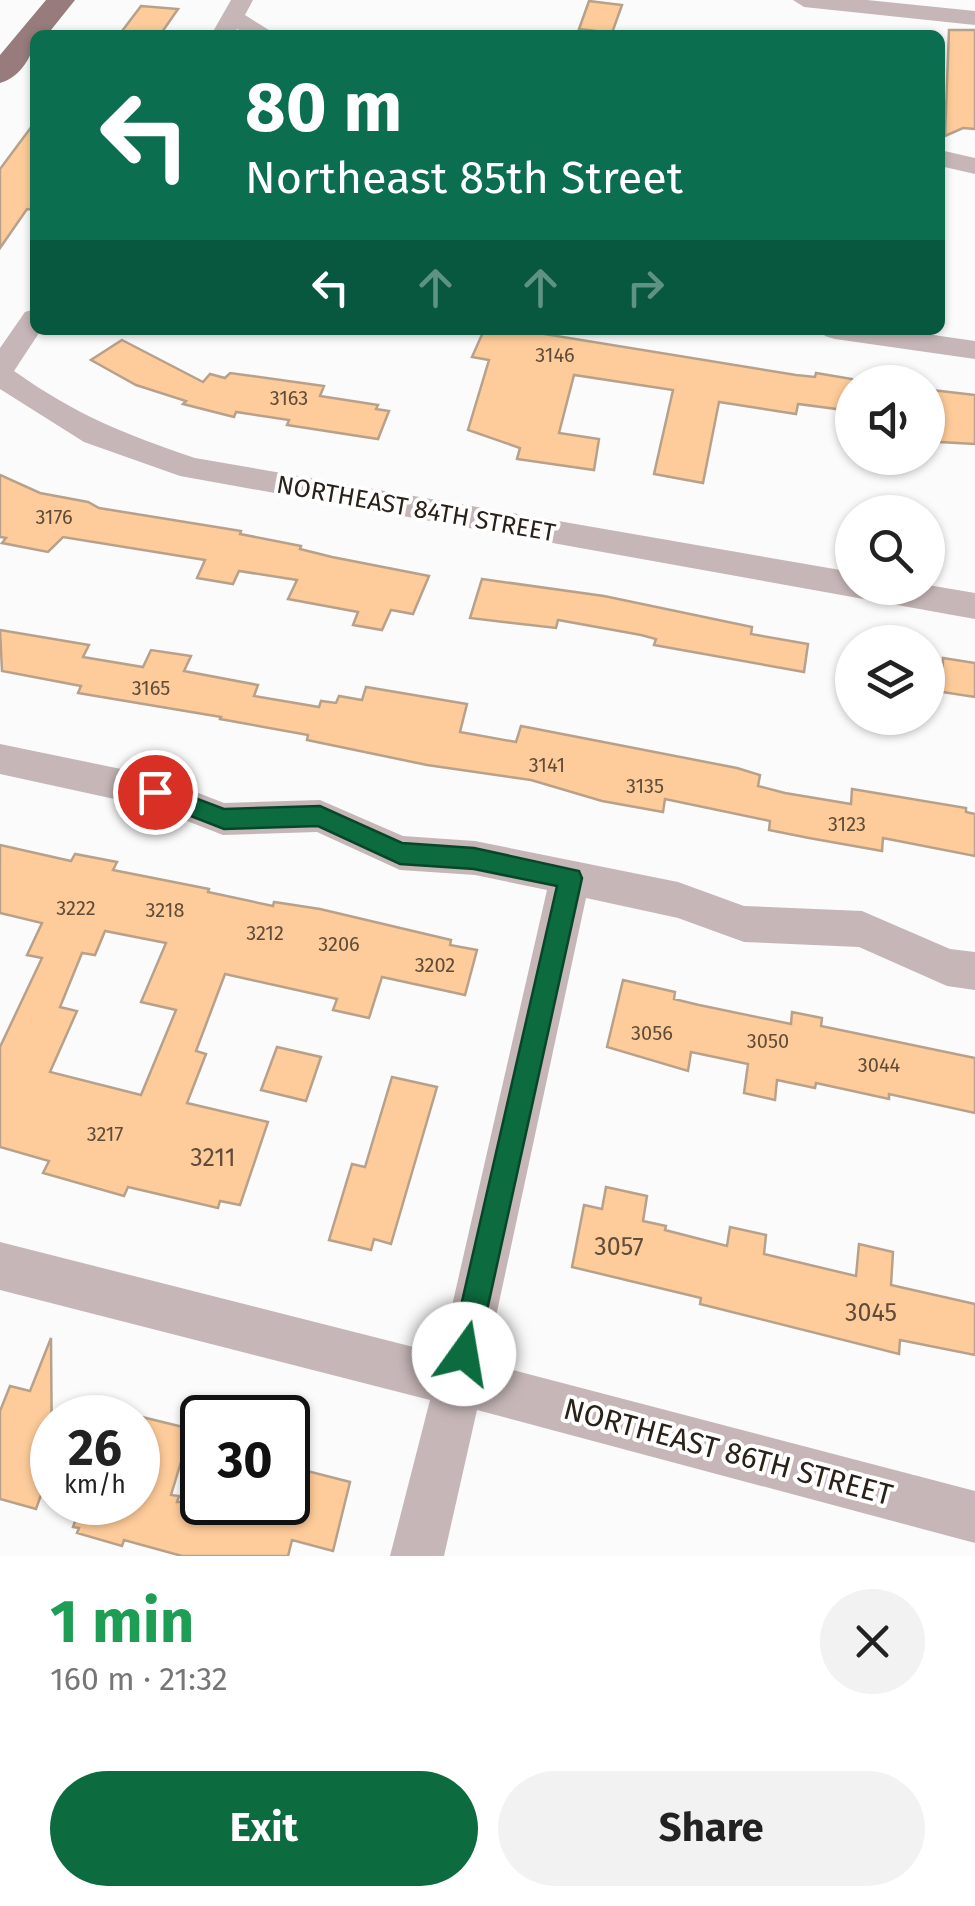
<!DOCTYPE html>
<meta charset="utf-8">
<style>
body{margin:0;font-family:"Fira Sans",sans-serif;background:#f2f2f2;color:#222;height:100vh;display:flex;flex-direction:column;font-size:38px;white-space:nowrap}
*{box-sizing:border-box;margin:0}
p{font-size:32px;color:#767676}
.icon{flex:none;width:55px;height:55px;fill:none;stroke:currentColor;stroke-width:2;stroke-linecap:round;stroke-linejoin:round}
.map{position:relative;height:1556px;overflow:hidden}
.drawer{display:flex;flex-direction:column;background:#fff;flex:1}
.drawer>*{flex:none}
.banner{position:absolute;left:30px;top:30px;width:915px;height:305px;border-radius:15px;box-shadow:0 2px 8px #0004;background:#0b6e4f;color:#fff;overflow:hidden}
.buttons{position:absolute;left:835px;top:365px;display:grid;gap:20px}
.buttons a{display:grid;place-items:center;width:110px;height:110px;border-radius:50%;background:#fff;box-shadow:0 2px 8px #0004;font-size:50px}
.speed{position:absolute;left:30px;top:1395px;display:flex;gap:20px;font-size:50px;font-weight:700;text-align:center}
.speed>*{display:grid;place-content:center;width:130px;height:130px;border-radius:50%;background:#fff;box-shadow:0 2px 8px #0004;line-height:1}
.speed small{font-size:25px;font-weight:400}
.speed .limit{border:5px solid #111;border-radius:15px;background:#fff;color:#111}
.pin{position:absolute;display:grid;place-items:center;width:85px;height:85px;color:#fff;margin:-42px;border:5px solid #fff;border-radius:50%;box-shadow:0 2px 10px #0007}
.me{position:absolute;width:110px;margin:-55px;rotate:13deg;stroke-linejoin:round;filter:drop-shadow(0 0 8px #0008)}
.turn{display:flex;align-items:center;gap:35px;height:210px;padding:0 50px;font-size:45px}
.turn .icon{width:130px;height:130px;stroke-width:2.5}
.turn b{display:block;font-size:70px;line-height:85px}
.lanes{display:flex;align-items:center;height:95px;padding:0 50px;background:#0003;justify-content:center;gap:50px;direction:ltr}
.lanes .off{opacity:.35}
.round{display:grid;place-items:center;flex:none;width:105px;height:105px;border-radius:52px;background:#f2f2f2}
.head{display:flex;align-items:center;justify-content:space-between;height:170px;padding:0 50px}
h1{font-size:60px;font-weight:700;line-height:75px;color:#1e9e55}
.button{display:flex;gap:20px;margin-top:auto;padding:20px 50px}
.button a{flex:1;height:115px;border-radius:60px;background:#0c6c40;color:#fff;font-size:40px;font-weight:700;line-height:115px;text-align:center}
.button a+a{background:#f2f2f2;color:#222}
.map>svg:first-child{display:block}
</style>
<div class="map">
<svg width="975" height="1556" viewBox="0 0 975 1556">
<rect width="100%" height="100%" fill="#fbfbfb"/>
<g fill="#fecc9a" stroke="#b8a18b" stroke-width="2.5" fill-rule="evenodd">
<polygon points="589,1 622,5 612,33 579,29"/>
<polygon points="141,6 178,9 160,35 119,35"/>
<polygon points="949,30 975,30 975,129 963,128 945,136"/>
<polygon points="35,122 35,210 27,209 0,248 0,169"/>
<polygon points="484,330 520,330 796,375 815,377 816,373 852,379 852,411 798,404 796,414 719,402 703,483 654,474 673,390 574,375 559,433 599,439 594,470 517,459 520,448 468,430 489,360 472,357"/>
<polygon points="122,340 203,382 210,374 225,378 230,373 324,386 320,396 378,405 376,409 389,411 378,439 287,425 289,420 236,412 234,417 183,404 186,401 136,385 91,360"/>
<polygon points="932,390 975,395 975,444 940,442 941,426 931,424"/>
<polygon points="0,475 40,493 88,502 99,508 241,531 240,534 301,546 300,549 332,557 429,576 413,614 391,610 382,630 353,625 358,612 288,599 297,580 239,571 233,584 197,578 205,560 63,537 48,552 2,543 6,538 0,537"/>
<polygon points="482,579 604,596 752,627 751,634 808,644 804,672 654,645 656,639 641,635 558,620 556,628 470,618"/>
<polygon points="0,630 89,645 83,657 143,667 151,650 191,656 184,671 258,685 254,696 319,707 321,701 336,703 339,696 362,700 366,687 467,704 460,732 516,742 521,726 737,768 760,775 758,786 785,793 851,804 852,789 966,808 966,812 975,814 975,856 883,838 882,851 809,838 769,830 770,821 665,799 663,812 602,801 531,780 427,765 307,740 308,735 220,719 221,717 78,693 81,686 2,671"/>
<polygon points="943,658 975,663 975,697 942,692"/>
<path d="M0,845L71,861L75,854L117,862L113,870L209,889L208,892L273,906L274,902L320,909L451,940L450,945L477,950L465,995L382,977L369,1018L333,1010L337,999L225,974L196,1051L206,1054L187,1103L268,1122L240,1205L220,1201L218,1208L128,1187L124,1196L43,1173L49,1161L0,1147V1047L42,958L27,955L42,923L0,913ZM105,931L166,943L141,1002L176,1010L141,1095L50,1072L77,1011L60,1007L82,953L95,955Z"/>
<polygon points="623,980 675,992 674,999 699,1005 791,1024 792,1012 822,1018 821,1026 975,1058 975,1113 889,1094 889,1099 816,1083 815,1088 777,1080 775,1100 744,1093 748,1064 691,1052 688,1071 607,1047"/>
<polygon points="277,1047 321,1057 306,1101 261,1090"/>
<polygon points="392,1077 437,1087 391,1244 374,1239 371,1250 329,1240 352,1164 365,1167"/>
<polygon points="606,1187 647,1196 643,1221 666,1226 665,1230 727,1246 730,1227 766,1235 764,1254 856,1276 859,1244 893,1252 891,1285 975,1304 975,1355 900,1340 899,1354 700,1304 701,1298 572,1267 584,1205 602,1209"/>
<polygon points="51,1338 52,1464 36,1509 0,1499 0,1411 10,1386 30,1391"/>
<polygon points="138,1416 191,1429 171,1495 179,1496 177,1502 288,1502 288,1466 350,1482 333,1551 292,1540 288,1556 182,1556 124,1540 122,1546 77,1533 79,1528 73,1527 82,1502 138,1502"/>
</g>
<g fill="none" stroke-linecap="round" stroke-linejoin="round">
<g fill="#c6b6b7" fill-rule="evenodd">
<polygon points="231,0 253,0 245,15 277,35 249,35 237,29 233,35 211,35"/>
<polygon points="793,0 867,0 975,11 975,25 804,7"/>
<polygon points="940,150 975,158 975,174 940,166"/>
<path d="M35,309V330H41L14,371C78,416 122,433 195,458L852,572V588L928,585L975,593V619L180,476L84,442L0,389V348L25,312Z"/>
<polygon points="821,330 899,330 975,341 975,359 835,339 825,336"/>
<polygon points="0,744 155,776 224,803 320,800 403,836 475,841 678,882 744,906 862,911 950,949 975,952 975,990 947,986 859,947 744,942 678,918 586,898 486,1363 975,1491 975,1543 477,1410 444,1556 390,1556 430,1400 0,1290 0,1242 441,1354 547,890 475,875 400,870 317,832 223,835 151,807 0,774"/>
</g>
<path fill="#987c7d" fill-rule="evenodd" d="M46,0H75L47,35H35C35,54 20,78 0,83V55Z"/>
</g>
<polygon fill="#0c6c40" stroke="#08462a" stroke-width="2.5" points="155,783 224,809 320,806 402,843 474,848 579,871 582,878 475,1365 464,1369 454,1365 450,1354 557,886 474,869 400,864 318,826 224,829 147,799 144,792 147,785"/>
<g text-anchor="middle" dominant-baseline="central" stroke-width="8" stroke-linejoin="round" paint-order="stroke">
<g font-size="20" fill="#5f4c39">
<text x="555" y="355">3146</text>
<text x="289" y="398">3163</text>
<text x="54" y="517">3176</text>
<text x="151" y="688">3165</text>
<text x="547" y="765">3141</text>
<text x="645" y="786">3135</text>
<text x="847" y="824">3123</text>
<text x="76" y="908">3222</text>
<text x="165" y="910">3218</text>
<text x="265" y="933">3212</text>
<text x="339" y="944">3206</text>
<text x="435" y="965">3202</text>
<text x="652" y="1033">3056</text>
<text x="768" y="1041">3050</text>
<text x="879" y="1065">3044</text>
<text x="105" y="1134">3217</text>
</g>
<g font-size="25" fill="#2a2219" stroke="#fff">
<text transform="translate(416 509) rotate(10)">NORTHEAST 84TH STREET</text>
</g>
<g font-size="25" fill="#5f4c39">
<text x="213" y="1158">3211</text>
<text x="619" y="1247">3057</text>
<text x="871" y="1313">3045</text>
</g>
<g font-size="30" fill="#2a2219" stroke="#fff">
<text transform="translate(728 1452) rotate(15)">NORTHEAST 86TH STREET</text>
</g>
</g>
</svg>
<div class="buttons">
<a><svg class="icon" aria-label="sound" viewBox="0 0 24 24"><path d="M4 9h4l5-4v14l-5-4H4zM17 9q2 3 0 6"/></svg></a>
<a><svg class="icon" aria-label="search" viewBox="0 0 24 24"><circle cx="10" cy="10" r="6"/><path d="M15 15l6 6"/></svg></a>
<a><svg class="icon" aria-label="layers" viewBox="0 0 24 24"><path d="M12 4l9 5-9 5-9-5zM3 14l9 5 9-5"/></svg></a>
</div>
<div class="speed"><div>26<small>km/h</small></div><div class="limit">30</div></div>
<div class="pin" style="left:155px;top:792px;background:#d93025"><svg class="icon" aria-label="arrive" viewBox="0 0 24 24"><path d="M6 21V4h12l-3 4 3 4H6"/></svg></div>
<svg class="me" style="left:464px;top:1354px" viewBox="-20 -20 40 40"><circle r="19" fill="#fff"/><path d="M0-13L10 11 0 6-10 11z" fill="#0c6c40"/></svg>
<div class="banner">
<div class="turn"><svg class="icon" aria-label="left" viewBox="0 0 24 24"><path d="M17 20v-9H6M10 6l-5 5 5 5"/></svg><div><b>80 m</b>Northeast 85th Street</div></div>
<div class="lanes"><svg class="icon" aria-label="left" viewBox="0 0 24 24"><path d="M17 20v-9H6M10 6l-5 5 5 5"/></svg><svg class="icon off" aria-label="ahead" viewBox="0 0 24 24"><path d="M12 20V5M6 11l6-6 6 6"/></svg><svg class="icon off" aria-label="ahead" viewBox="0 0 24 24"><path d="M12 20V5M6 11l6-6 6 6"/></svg><svg class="icon off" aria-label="right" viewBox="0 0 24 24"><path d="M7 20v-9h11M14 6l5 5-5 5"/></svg></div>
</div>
</div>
<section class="drawer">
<div class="head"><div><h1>1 min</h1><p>160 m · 21:32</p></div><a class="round"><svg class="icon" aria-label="close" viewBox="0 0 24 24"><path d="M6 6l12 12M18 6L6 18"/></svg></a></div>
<div class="button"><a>Exit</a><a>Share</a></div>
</section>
